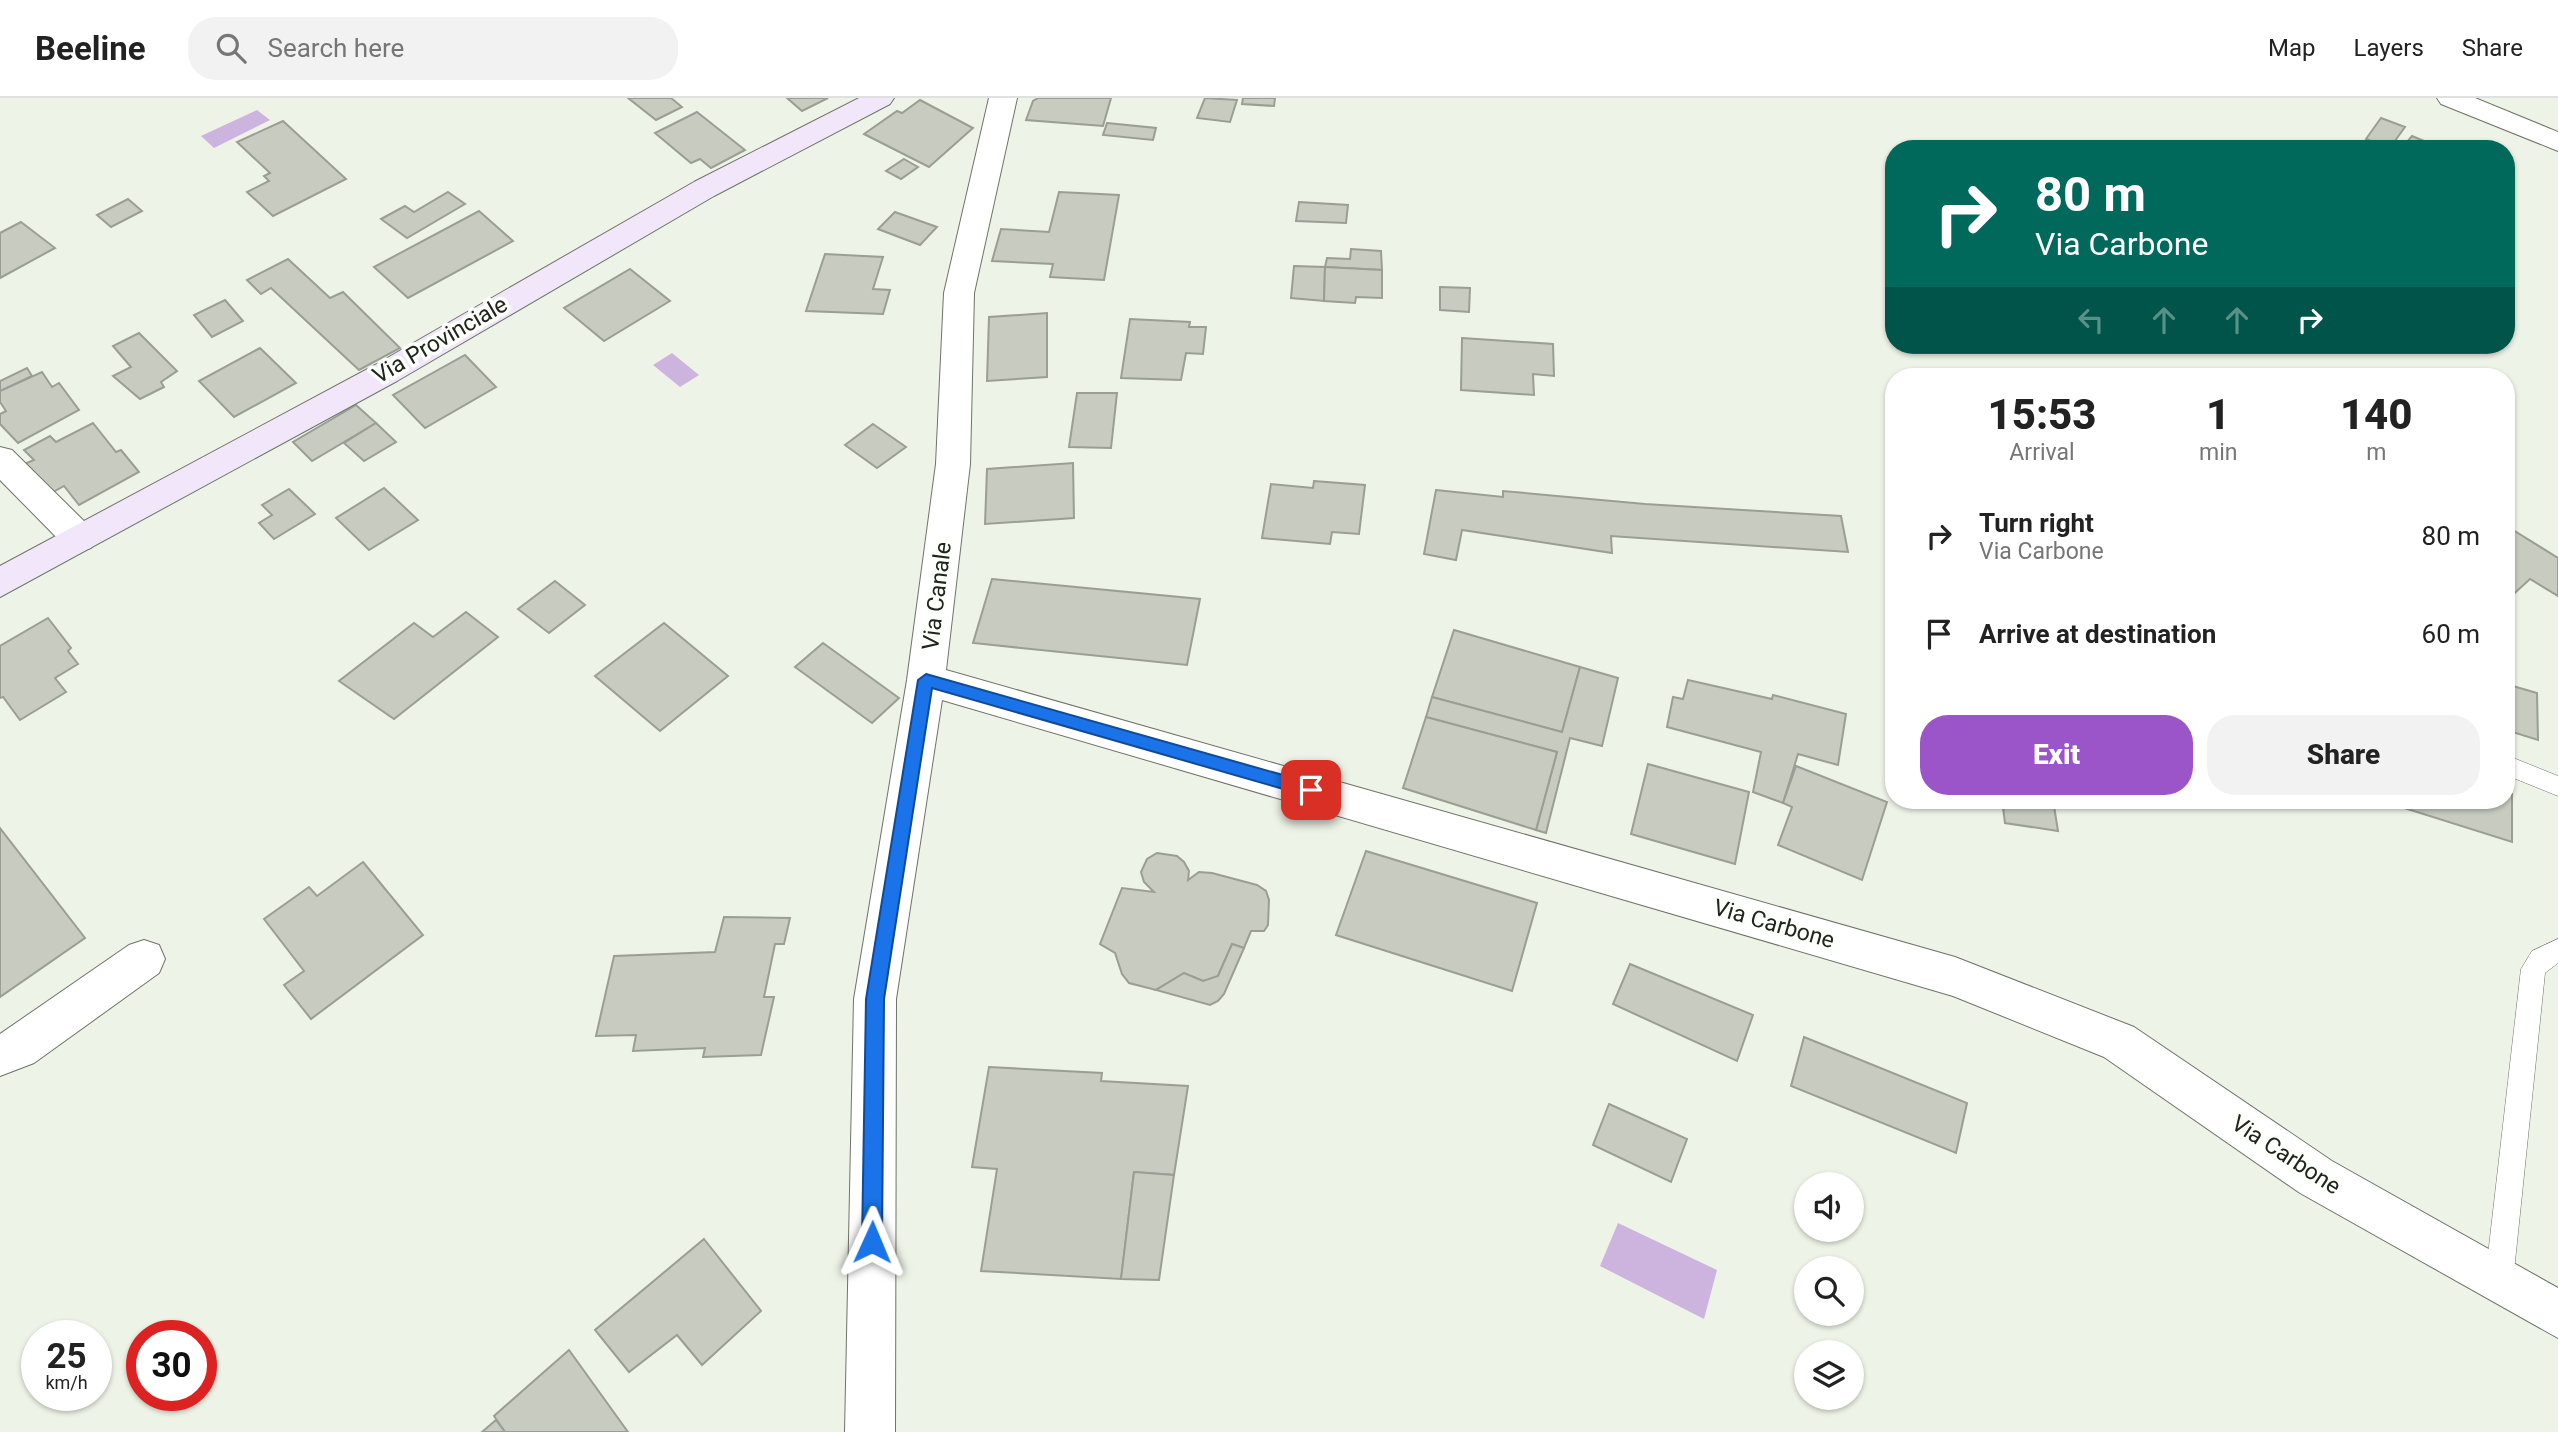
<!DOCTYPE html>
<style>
body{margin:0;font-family:Roboto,sans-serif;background:#f2f2f2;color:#222;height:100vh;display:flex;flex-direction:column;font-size:26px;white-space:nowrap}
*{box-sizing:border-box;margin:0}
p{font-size:23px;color:#767676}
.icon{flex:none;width:38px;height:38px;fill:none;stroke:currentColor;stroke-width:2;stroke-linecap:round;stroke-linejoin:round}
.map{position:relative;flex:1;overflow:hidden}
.side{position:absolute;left:1885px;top:270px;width:630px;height:441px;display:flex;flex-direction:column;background:#fff;border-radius:28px;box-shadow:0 2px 5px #0004}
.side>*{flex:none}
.guide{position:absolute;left:1885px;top:42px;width:630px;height:214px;border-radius:28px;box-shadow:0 2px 5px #0004;background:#00695c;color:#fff;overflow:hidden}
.buttons{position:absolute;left:1794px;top:1074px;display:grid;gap:14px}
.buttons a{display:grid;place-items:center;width:70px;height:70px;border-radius:50%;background:#fff;box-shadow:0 2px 5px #0004;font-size:35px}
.speed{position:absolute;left:21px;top:1222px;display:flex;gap:14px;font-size:35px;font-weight:700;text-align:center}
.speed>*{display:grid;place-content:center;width:91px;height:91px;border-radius:50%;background:#fff;box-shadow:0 2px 5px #0004;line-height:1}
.speed small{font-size:18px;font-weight:400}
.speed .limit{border:10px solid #d22;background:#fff;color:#111}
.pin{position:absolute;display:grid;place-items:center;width:60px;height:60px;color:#fff;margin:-30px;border-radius:14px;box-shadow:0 4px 10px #0006}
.me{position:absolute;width:77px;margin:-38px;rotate:1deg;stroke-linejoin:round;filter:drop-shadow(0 0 5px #0008)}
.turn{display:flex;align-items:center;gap:24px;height:147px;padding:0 35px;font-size:32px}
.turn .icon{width:91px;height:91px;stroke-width:2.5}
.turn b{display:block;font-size:49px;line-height:60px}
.lanes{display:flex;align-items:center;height:66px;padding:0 35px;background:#0003;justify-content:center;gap:35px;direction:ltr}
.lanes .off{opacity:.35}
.eta{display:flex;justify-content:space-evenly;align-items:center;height:119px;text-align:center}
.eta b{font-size:42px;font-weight:800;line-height:49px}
.action{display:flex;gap:14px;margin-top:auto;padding:14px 35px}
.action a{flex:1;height:80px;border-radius:28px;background:#9c55c8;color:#fff;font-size:28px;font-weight:800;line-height:80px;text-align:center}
.action a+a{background:#f2f2f2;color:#222}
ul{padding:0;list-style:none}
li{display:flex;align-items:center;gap:21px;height:98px;padding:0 35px}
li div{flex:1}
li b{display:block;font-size:26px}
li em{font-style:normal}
header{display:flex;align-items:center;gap:42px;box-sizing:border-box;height:98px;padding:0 35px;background:#fff;border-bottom:2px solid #e0e0e0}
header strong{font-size:33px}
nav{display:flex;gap:38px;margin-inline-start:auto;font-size:24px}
.search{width:490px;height:63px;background:#f2f2f2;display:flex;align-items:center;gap:18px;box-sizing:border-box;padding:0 24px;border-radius:28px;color:#767676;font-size:26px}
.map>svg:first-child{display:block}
</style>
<header>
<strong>Beeline</strong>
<div class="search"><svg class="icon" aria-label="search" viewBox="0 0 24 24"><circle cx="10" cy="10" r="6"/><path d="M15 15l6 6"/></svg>Search here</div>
<nav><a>Map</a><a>Layers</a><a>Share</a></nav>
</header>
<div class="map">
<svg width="2558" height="1334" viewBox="0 0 2558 1334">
<rect width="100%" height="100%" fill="#eef3e7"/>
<g fill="#cdb4df">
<polygon points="257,12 270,22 214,50 201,38"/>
<polygon points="672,255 699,277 680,289 653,267"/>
<polygon points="1618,1125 1717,1172 1704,1221 1600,1168"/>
</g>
<g fill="#c7cbc0" stroke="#9a9e94" stroke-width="2">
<polygon points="628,0 671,0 682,9 656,22"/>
<polygon points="787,0 828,0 802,13"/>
<polygon points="1038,0 1111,0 1103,28 1026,22 1033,3"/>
<polygon points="1205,0 1237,2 1230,24 1197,20"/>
<polygon points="1243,0 1275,0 1274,8 1242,6"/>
<polygon points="920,2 973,30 929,69 864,36 897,13 902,15"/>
<polygon points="697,14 745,52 711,70 700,61 691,65 655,35"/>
<polygon points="2381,20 2405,29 2389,51 2366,41"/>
<polygon points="283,23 346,81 273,118 247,94 269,83 264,78 270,75 237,44"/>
<polygon points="1107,25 1156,30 1153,42 1103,37"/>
<polygon points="2412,38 2443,51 2401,51"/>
<polygon points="904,61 918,69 901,81 886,73"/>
<polygon points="448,94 465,106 407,140 381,121 405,108 414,114"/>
<polygon points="1059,94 1119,97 1104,182 1050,179 1053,166 992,163 1001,131 1049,134"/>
<polygon points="128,101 142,113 111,129 97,117"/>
<polygon points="1299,104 1348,107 1346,125 1296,123"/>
<polygon points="479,113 513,143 408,200 374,169"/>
<polygon points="895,114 937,129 920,147 878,131"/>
<polygon points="21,124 55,150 0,180 0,135"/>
<polygon points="1351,151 1381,153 1382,172 1325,169 1327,160 1350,161"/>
<polygon points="825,156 883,159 873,191 890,192 883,216 806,213"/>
<polygon points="288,161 330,200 343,194 400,250 359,272 271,190 261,196 247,182"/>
<polygon points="1294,168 1325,169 1324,203 1291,200"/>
<polygon points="1325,169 1382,172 1382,200 1356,199 1355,205 1324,203"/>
<polygon points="630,171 670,203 604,243 564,210"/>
<polygon points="1440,189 1470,190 1469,214 1440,212"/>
<polygon points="225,202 243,223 212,239 194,217"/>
<polygon points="1047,215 1047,279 987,283 989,219"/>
<polygon points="1130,221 1190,224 1189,229 1206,229 1203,256 1186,255 1181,282 1121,280"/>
<polygon points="139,235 177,273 161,284 164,289 140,301 113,278 131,269 113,248"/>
<polygon points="1462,240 1553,246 1554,278 1533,276 1534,297 1461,292"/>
<polygon points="260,250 296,285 234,319 199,283"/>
<polygon points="465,257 496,289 425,330 393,297"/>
<polygon points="27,270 32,278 0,293 0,283"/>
<polygon points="42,274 52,289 59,285 79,312 18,345 0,326 0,316 6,313 0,304 0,293"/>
<polygon points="1077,295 1117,295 1111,350 1069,349"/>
<polygon points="356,307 376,325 312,363 293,344"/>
<polygon points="93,325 116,354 121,352 139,374 79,407 64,388 46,398 22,367 34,362 24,352 50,338 56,344"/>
<polygon points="376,325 396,344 364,363 344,345"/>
<polygon points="873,326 906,349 877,370 845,347"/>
<polygon points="1073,365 1074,420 985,426 987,371"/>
<polygon points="1314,383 1365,387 1359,436 1332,434 1330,446 1262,440 1271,386 1313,390"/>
<polygon points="384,390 418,422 369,452 336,420"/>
<polygon points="289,391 315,416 274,441 259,425 272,417 262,407"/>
<polygon points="1436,392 1503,399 1503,393 1645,406 1841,418 1848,454 1611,438 1612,455 1462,432 1456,462 1424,456"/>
<polygon points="2513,432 2558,460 2558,498 2530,481 2506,503 2506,438"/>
<polygon points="992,481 1200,501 1187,567 973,545"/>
<polygon points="555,483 585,507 549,535 518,511"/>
<polygon points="466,514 498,539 394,621 339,583 414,525 433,539"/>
<polygon points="48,520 71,550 68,553 78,566 55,580 66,594 20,622 3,599 0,600 0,548"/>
<polygon points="664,525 728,578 660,633 595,578"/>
<polygon points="1454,532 1580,569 1562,634 1432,599"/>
<polygon points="823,545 899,600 872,625 795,569"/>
<polygon points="1580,569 1618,580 1602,648 1570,640 1546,735 1536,732 1557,654 1426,619 1432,599 1562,634"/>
<polygon points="1688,582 1772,601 1773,597 1846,616 1838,667 1798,656 1783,705 1753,694 1761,654 1667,629 1673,599 1683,601"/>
<polygon points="2506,586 2537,595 2538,642 2506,632"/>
<polygon points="1426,619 1557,654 1536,732 1403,690"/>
<polygon points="1648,666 1749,694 1735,766 1631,736"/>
<polygon points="1796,668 1887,704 1862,782 1778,747 1792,709 1783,705"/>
<polygon points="2506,695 2512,696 2512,744 2379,702 2506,702"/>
<polygon points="2002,702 2054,708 2058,733 2005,725"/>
<polygon points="0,730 85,840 0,899"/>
<polygon points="1366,753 1537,805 1512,893 1336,837"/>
<polygon points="1157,755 1177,758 1184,764 1189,773 1188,782 1199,774 1212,775 1257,787 1266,793 1269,802 1268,827 1264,833 1251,833 1244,850 1232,846 1218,878 1211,882 1203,883 1184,875 1156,892 1129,885 1122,876 1115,855 1100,846 1122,790 1154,794 1144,784 1141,774 1147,761"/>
<polygon points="363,764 423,837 311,921 284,887 304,873 264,821 309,789 317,798"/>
<polygon points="724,819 790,820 784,846 775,846 764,899 774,899 761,957 703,959 705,950 633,953 636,937 596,938 614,858 715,854"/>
<polygon points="1232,846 1244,850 1224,896 1218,903 1210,907 1156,892 1184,875 1203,883 1218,878"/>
<polygon points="1630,866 1753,917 1737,963 1613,906"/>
<polygon points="1804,939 1967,1005 1956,1055 1791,988"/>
<polygon points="989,969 1102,975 1101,983 1188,988 1174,1077 1134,1074 1121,1181 981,1173 997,1071 972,1069"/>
<polygon points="1609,1006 1687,1041 1671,1084 1593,1047"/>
<polygon points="1134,1074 1174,1077 1159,1182 1121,1181"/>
<polygon points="704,1141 761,1213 702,1267 677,1237 629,1274 595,1232"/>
<polygon points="569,1252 628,1334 505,1334 494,1318"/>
<polygon points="496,1322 505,1334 482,1334"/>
</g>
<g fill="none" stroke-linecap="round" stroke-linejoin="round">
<g stroke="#6f7369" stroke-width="1">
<g id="lane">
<polygon points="2506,657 2558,678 2558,698 2506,677"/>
<polygon points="2558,841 2558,865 2545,875 2513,1183 2509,1193 2499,1197 2489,1193 2485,1183 2521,871 2532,853"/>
</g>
</g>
<g stroke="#6f7369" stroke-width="2">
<g id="street">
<polygon points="989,0 1017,0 974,195 970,366 946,572 1955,859 2134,929 2332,1063 2558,1190 2558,1240 2300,1095 2104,959 1953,898 942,602 896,901 895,1334 845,1334 854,901 907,582 936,366 944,195"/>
<polygon points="2437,0 2475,0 2558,34 2558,53 2441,6"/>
<polygon points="0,349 12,352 91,430 96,440 91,450 79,453 67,450 0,382"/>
<polygon points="144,842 159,847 165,861 159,875 34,965 0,978 0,936 129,847"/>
</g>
</g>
<g stroke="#6f7369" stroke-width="2">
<polygon id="secondary" points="859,0 894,0 890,6 714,98 397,283 0,499 0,468 375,267 694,84"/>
</g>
<use href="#lane" fill="#fff" fill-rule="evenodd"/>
<use href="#street" fill="#fff" fill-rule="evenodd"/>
<use href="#secondary" fill="#f2e7fa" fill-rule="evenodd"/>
</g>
<polygon fill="#1a73e8" stroke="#114b97" stroke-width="2" points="926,576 1311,685 1319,692 1311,699 932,590 884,901 882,1144 879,1151 872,1154 865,1151 862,1144 866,901 918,582"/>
<g text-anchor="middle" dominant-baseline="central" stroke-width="7" stroke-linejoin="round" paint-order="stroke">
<g font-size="23" fill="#21231f" stroke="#fdfffa">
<text transform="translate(440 242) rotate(-30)">Via Provinciale</text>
<text transform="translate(937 498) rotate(-83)">Via Canale</text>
<text transform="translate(1774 826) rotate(16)">Via Carbone</text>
<text transform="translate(2286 1057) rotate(33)">Via Carbone</text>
</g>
</g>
</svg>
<div class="buttons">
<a><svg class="icon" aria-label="sound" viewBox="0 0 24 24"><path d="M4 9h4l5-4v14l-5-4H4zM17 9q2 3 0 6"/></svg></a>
<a><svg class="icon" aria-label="search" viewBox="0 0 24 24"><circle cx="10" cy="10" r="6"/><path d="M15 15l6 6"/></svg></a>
<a><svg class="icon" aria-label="layers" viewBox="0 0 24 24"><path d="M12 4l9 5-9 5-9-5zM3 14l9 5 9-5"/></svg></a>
</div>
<div class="speed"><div>25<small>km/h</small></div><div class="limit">30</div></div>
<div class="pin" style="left:1311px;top:692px;background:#d93025"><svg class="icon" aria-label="arrive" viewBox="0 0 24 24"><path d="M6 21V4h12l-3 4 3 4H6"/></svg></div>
<svg class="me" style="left:872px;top:1144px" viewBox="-20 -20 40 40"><path d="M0-17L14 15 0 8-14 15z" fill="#1a73e8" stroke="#fff" stroke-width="4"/></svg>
<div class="guide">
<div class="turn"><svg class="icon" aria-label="right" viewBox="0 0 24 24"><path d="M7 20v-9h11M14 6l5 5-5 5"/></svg><div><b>80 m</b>Via Carbone</div></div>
<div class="lanes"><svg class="icon off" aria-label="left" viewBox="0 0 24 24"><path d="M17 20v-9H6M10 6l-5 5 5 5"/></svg><svg class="icon off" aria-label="ahead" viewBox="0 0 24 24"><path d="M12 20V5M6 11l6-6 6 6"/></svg><svg class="icon off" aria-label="ahead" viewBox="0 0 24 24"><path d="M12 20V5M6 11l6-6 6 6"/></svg><svg class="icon" aria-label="right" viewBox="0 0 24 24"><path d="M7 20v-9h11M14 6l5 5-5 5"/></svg></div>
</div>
<section class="side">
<div class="eta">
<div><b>15:53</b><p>Arrival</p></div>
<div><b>1</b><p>min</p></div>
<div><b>140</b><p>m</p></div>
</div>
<ul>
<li><svg class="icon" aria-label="right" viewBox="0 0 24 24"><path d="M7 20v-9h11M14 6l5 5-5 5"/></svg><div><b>Turn right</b><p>Via Carbone</p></div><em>80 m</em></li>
<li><svg class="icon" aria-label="arrive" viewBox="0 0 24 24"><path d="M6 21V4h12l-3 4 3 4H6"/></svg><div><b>Arrive at destination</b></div><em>60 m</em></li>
</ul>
<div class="action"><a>Exit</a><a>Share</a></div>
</section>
</div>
